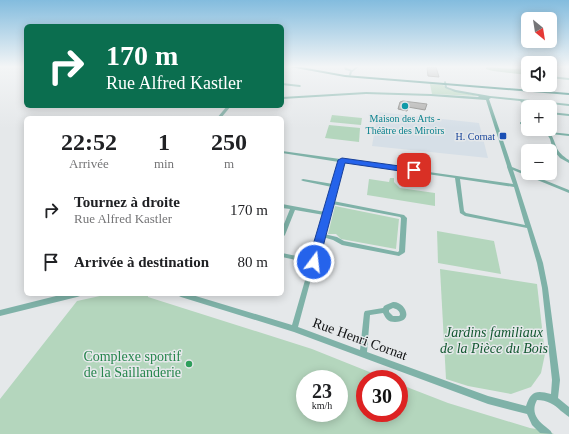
<!DOCTYPE html>
<html lang="fr">
<meta charset="utf-8">
<style>
body{margin:0;font-family:Georgia,serif;background:#f2f2f2;color:#202124;height:100vh;display:flex;flex-direction:column;font-size:15px;white-space:nowrap}
*{box-sizing:border-box;margin:0}
p{font-size:13px;color:#757577}
.icon{flex:none;width:22px;height:22px;fill:none;stroke:currentColor;stroke-width:2;stroke-linecap:round;stroke-linejoin:round}
.map{position:relative;flex:1;overflow:hidden}
.side{position:absolute;left:24px;top:116px;width:260px;height:180px;display:flex;flex-direction:column;background:#fff;border-radius:6px;box-shadow:0 2px 10px #0003}
.side>*{flex:none}
.top-card{position:absolute;left:24px;top:24px;width:260px;height:84px;border-radius:6px;box-shadow:0 2px 10px #0003;background:#0b6e4f;color:#fff;overflow:hidden}
.needle{width:26px;rotate:150deg}
.controls{position:absolute;left:521px;top:12px;display:grid;gap:8px}
.controls a{display:grid;place-items:center;width:36px;height:36px;border-radius:6px;background:#fff;box-shadow:0 2px 10px #0003;font-size:20px}
.speed{position:absolute;left:296px;top:370px;display:flex;gap:8px;font-size:20px;font-weight:700;text-align:center}
.speed>*{display:grid;place-content:center;width:52px;height:52px;border-radius:50%;background:#fff;box-shadow:0 2px 10px #0003;line-height:1}
.speed small{font-size:10px;font-weight:400}
.speed .limit{border:6px solid #d22;background:#fff;color:#111}
.pin{position:absolute;display:grid;place-items:center;width:34px;height:34px;color:#fff;margin:-17px;border-radius:8px;box-shadow:0 2px 6px #0006}
.me{position:absolute;width:44px;margin:-22px;rotate:15deg;stroke-linejoin:round;filter:drop-shadow(0 0 3px #0008)}
.turn{display:flex;align-items:center;gap:14px;height:84px;padding:0 16px;font-size:18px}
.turn .icon{width:52px;height:52px;stroke-width:2.5}
.turn b{display:block;font-size:28px;line-height:34px}
.eta{display:flex;justify-content:space-evenly;align-items:center;height:68px;text-align:center}
.eta b{font-size:24px;font-weight:700;line-height:28px}
ul{padding:0;list-style:none}
li{display:flex;align-items:center;gap:12px;height:52px;padding:0 16px}
li div{flex:1}
li b{display:block;font-size:15px}
li em{font-style:normal}
.map>svg:first-child{display:block}
</style>
<div class="map">
<svg width="569" height="434" viewBox="0 0 569 434">
<rect width="100%" height="100%" fill="#e5e8ea"/>
<polygon fill="#d6dfe7" points="378,112 479,123 488,158 372,146"/>
<g fill="#b4d6bd" fill-rule="evenodd">
<polygon points="430,84 443,85 450,90 478,96 432,94"/>
<polygon points="332,115 362,118 361,125 330,122"/>
<polygon points="329,125 360,128 359,142 325,138"/>
<polygon points="390,178 394,178 394,182 400,188 435,193 435,206 367,195 369,179 389,182"/>
<polygon points="335,206 399,219 396,249 341,239 336,234 328,234"/>
<polygon points="437,231 494,241 501,274 438,263"/>
<polygon points="440,269 537,284 545,354 541,373 531,387 511,394 468,386 446,379"/>
<path d="M109,294H148V297L312,349L387,379H365V413H399V384L448,403L530,428L548,431L554,434H0V399L77,301ZM305,379H339V413H305Z"/>
</g>
<polygon fill="#88b294" points="486,67 515,69 525,68 528,75 493,71 486,69"/>
<g fill="#aaa8a6" stroke="#7e7d7a">
<polygon points="429,67 436,67 439,77 428,76 427,68"/>
<polygon points="403,101 427,104 425,110 408,107 407,111 398,109 400,102"/>
</g>
<g fill="none" stroke-linecap="round" stroke-linejoin="round">
<g fill="#7fb2a8" fill-rule="evenodd">
<polygon points="344,67 346,67 347,68 352,70 356,67 359,67 352,72 351,75 350,76 349,75 350,71 345,70"/>
<polygon points="550,76 569,78 569,80 550,78"/>
<path d="M445,81L446,82L447,87L456,90L490,96L569,104V106L524,101L531,107H528V108L520,101L491,98L489,99L512,167L569,190V193L513,170L543,263L548,288L560,380L558,398L569,407V417C566,415 564,413 561,411C554,404 547,400 537,400C531,411 536,420 546,427C549,430 551,430 552,434L540,433L532,425L527,414L488,404L294,332L181,297L179,296L178,294H189L292,325L310,263L282,257V253L311,259L324,215L295,210L285,235L284,236L282,237V229L290,209L282,208V204L325,212L332,187L303,181L301,180L303,179L333,184L339,162L282,153V151L340,159H342L344,160L513,184L507,167V166L486,100L431,96L366,94L282,99V97L366,92L431,94L479,97L478,96L455,92L445,88L444,82ZM343,162L455,178L460,213L465,216L527,228L537,263L542,288L552,380L551,394C536,390 531,391 526,406L488,396L367,352L370,315L383,313C386,319 388,322 395,322C415,322 405,301 393,302C390,303 386,305 384,306L383,308L365,311L364,313L360,350L298,327L315,264L317,262L316,261L323,237L333,240L342,245L399,256L404,253L405,252L407,218L404,215L333,201ZM460,179L514,187L525,225L466,213L464,211ZM332,204L400,217L401,218L399,251L398,252L344,241L337,237L324,234ZM393,308C397,309 400,311 400,315L399,316H393L389,312V310Z"/>
<polygon points="282,83 300,85 301,86 300,87 282,85"/>
<polygon points="227,106 231,106 221,118 217,118"/>
<polygon points="550,112 569,114 569,116 550,114"/>
<polygon points="520,122 528,123 528,125 520,124"/>
<path d="M544,129H548L550,132L569,134V136L551,134C558,148 555,151 569,160V163L560,158L555,152L530,148V146H531L553,150L550,139Z"/>
</g>
<polygon fill="#7fb2a8" fill-rule="evenodd" points="64,294 81,294 80,296 77,297 0,316 0,310"/>
<polygon fill="#297f73" fill-rule="evenodd" points="290,67 301,67 345,75 569,93 569,95 345,77"/>
</g>
<linearGradient id="sky" x2="0" y2="1"><stop stop-color="#83bcde"/><stop offset="0.52" stop-color="#f3f5f6"/><stop offset="1" stop-color="#f3f5f6" stop-opacity="0"/></linearGradient>
<rect width="569" height="128" fill="url(#sky)"/>
<polygon fill="#2563eb" stroke="#184099" points="342,158 414,168 418,170 414,173 345,163 319,262 317,265 310,265 308,262 338,160"/>
<circle fill="#0f9aa8" stroke="#e5e8ea" stroke-width="1.5" cx="405" cy="106" r="4"/>
<rect fill="#1a4fb4" stroke="#e5e8ea" stroke-width="1.5" x="499" y="132" width="8" height="8" rx="2"/>
<circle fill="#2e9e5b" stroke="#e5e8ea" stroke-width="1.5" cx="189" cy="364" r="4"/>
<g text-anchor="middle" dominant-baseline="central" stroke-width="3" stroke-linejoin="round" paint-order="stroke">
<g font-size="10" fill="#0d838f" stroke="#e5e8ea">
<text x="405" y="118">Maison des Arts -<tspan x="405" dy="12">Théâtre des Miroirs</tspan></text>
</g>
<g font-size="10" fill="#164399" stroke="#e5e8ea" text-anchor="end">
<text x="495" y="136">H. Cornat</text>
</g>
<g font-size="14" font-style="italic" fill="#125730" stroke="#e5e8ea">
<text x="494" y="332">Jardins familiaux<tspan x="494" dy="16">de la Pièce du Bois</tspan></text>
</g>
<g font-size="14" fill="#0f1011" stroke="#e5e8ea">
<text transform="translate(360 339) rotate(20)">Rue Henri Cornat</text>
</g>
<g font-size="14" fill="#27864d" stroke="#e5e8ea" text-anchor="end">
<text x="181" y="356">Complexe sportif<tspan x="181" dy="16">de la Saillanderie</tspan></text>
</g>
</g>
</svg>
<div class="controls">
<a><svg class="needle" viewBox="-14 -14 28 28"><path d="M0-13l5 13h-10z" fill="#e53935"/><path d="M0 13l5-13h-10z" fill="#757577"/></svg></a>
<a><svg class="icon" aria-label="sound" viewBox="0 0 24 24"><path d="M4 9h4l5-4v14l-5-4H4zM17 9q2 3 0 6"/></svg></a>
<a>+</a>
<a>−</a>
</div>
<div class="speed"><div>23<small>km/h</small></div><div class="limit">30</div></div>
<div class="pin" style="left:414px;top:170px;background:#d93025"><svg class="icon" aria-label="arrive" viewBox="0 0 24 24"><path d="M6 21V4h12l-3 4 3 4H6"/></svg></div>
<svg class="me" style="left:314px;top:262px" viewBox="-20 -20 40 40"><circle r="17" fill="#2563eb" stroke="#fff" stroke-width="3"/><path d="M0-11L8 9 0 5-8 9z" fill="#fff"/></svg>
<div class="top-card">
<div class="turn"><svg class="icon" aria-label="right" viewBox="0 0 24 24"><path d="M7 20v-9h11M14 6l5 5-5 5"/></svg><div><b>170 m</b>Rue Alfred Kastler</div></div>
</div>
<section class="side">
<div class="eta">
<div><b>22:52</b><p>Arrivée</p></div>
<div><b>1</b><p>min</p></div>
<div><b>250</b><p>m</p></div>
</div>
<ul>
<li><svg class="icon" aria-label="right" viewBox="0 0 24 24"><path d="M7 20v-9h11M14 6l5 5-5 5"/></svg><div><b>Tournez à droite</b><p>Rue Alfred Kastler</p></div><em>170 m</em></li>
<li><svg class="icon" aria-label="arrive" viewBox="0 0 24 24"><path d="M6 21V4h12l-3 4 3 4H6"/></svg><div><b>Arrivée à destination</b></div><em>80 m</em></li>
</ul>
</section>
</div>
